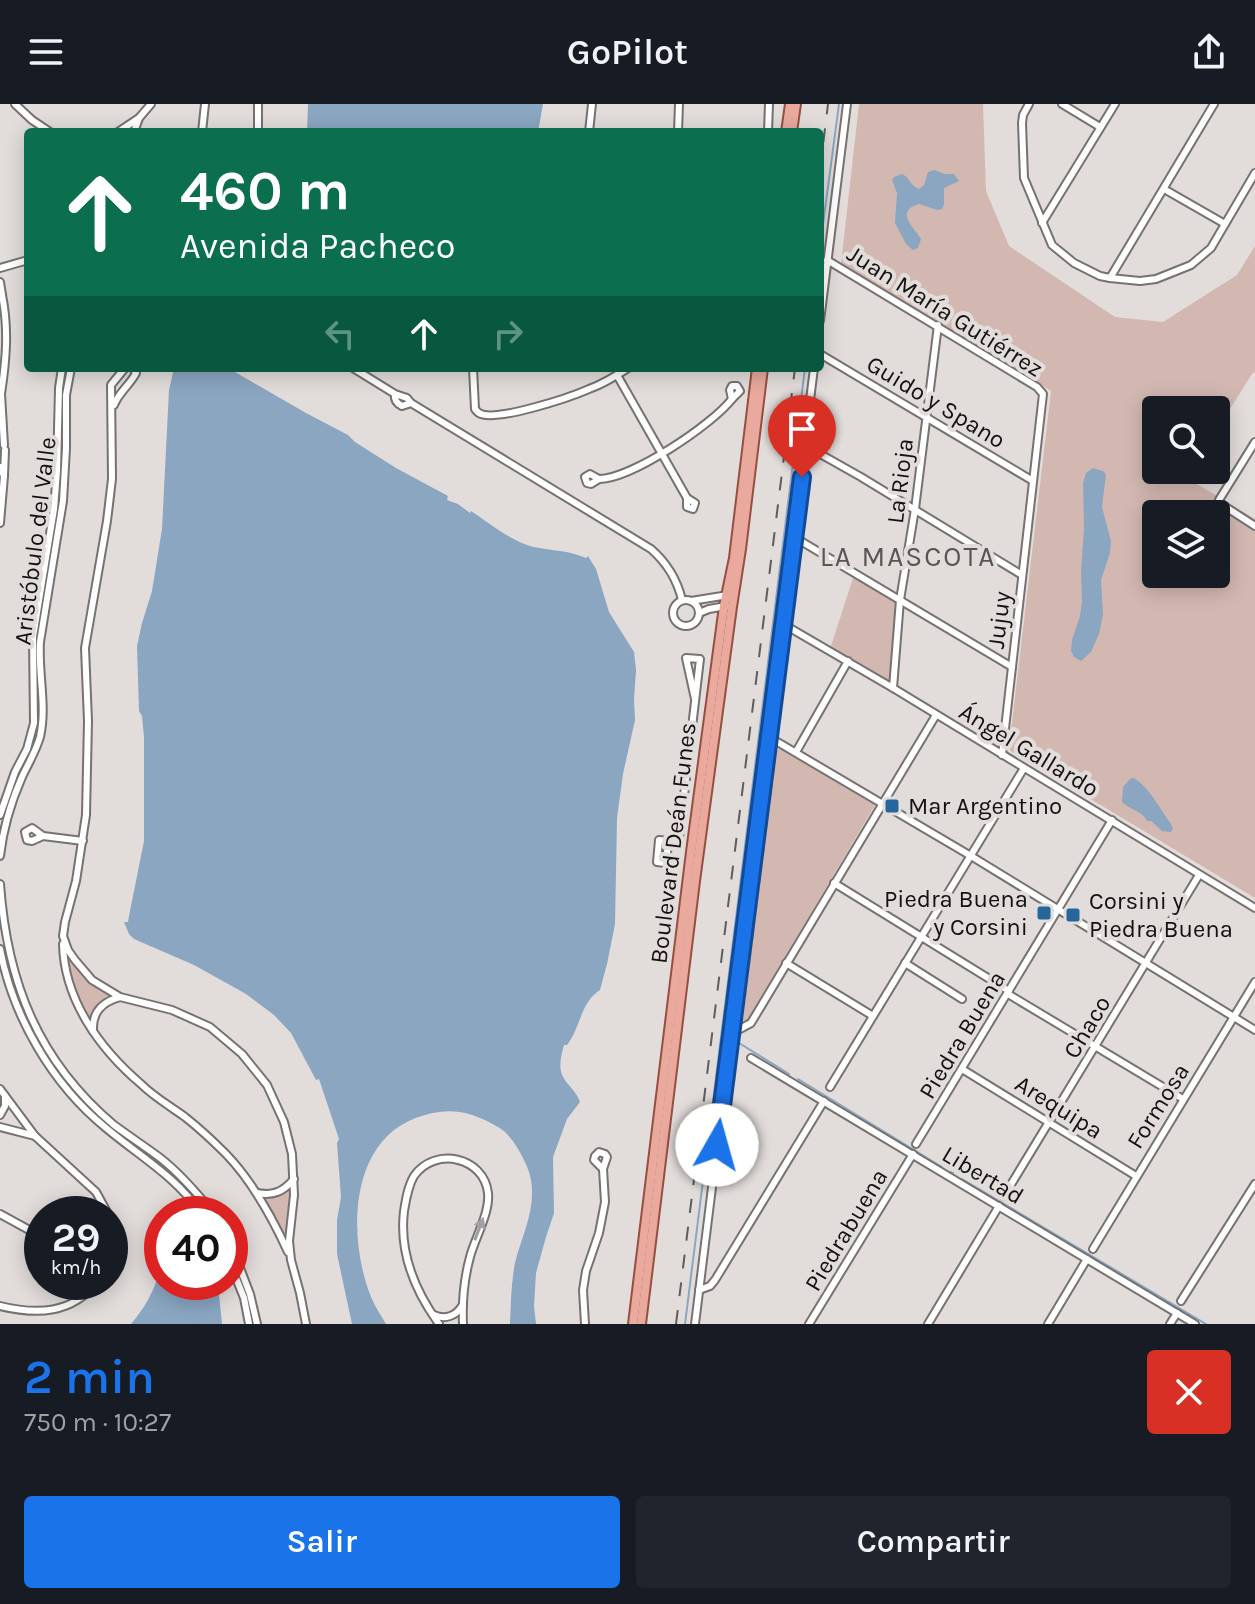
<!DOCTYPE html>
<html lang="es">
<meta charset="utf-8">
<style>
body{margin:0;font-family:Karla,sans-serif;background:#20242c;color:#f1f3f6;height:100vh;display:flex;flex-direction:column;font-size:30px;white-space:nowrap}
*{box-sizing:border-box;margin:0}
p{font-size:26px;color:#9ea1a6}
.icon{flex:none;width:44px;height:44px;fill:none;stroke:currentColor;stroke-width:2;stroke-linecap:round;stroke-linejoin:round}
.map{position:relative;height:1220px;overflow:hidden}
.details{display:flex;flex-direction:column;background:#171b24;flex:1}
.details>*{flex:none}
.guide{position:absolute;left:24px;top:24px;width:800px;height:244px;border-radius:8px;box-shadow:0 4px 20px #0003;background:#0b6e4f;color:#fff;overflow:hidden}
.controls{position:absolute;left:1142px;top:292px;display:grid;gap:16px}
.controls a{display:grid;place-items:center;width:88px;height:88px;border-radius:8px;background:#171b24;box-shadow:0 4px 20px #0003;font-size:40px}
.speed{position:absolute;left:24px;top:1092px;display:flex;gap:16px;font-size:40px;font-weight:700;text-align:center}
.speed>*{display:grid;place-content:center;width:104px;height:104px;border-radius:50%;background:#171b24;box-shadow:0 4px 20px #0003;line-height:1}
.speed small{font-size:20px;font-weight:400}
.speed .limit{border:12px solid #d22;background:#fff;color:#111}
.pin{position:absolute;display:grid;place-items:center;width:68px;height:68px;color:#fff;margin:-82px -34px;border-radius:50% 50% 50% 0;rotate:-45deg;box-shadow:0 0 8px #0007}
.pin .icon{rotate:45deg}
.me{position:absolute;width:88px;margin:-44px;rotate:7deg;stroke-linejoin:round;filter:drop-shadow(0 0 6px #0008)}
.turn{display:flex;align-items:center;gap:28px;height:168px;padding:0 24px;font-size:36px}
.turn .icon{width:104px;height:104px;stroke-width:2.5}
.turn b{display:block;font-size:56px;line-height:68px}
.lanes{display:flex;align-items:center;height:76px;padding:0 24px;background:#0003;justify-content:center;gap:40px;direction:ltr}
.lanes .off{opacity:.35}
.round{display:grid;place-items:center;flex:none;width:84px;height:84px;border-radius:8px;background:#20242c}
.overview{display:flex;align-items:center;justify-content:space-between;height:136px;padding:0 24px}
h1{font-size:48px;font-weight:600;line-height:60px;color:#1a73e8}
.button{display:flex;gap:16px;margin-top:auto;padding:16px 24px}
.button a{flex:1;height:92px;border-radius:8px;background:#1a73e8;color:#fff;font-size:32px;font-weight:600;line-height:92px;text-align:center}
.button a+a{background:#20242c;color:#f1f3f6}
header{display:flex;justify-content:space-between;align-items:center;height:104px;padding:0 24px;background:#171b24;font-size:36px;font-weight:600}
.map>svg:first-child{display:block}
</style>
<header><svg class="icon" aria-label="menu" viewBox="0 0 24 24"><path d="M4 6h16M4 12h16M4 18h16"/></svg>GoPilot<svg class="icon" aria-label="share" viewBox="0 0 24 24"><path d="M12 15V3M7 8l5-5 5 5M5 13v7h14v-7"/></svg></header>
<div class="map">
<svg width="1255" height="1220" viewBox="0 0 1255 1220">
<rect width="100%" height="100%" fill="#e2dddb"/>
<g fill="#d3b8b2" fill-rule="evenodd">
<path d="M859,0H983L986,87L1009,142L1115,213L1163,218L1237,171L1255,142V268L1252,270L1216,327V306H1156V366H1191L1187,374L1255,415V794L1011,647L1009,644L1051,287L841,160ZM1156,410H1216V470H1156Z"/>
<polygon points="854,471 899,497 890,580 830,545"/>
<polygon points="780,645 875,701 748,916 743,917 773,647"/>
<polygon points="69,851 85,873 110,889 109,892 99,898 91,913 89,912 74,885 66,852"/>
<polygon points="290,1083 293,1085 287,1134 263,1094 264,1092"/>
</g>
<g fill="#8aa6c1">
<polygon points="308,0 543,0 538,28 307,28"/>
<path d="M934,66L945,70H954L959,77L944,84V101L942,105L937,106L919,100C894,107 914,123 921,135L918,144L913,146L906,140L895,119L897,89L892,76L894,73L902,70C910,73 910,82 919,85L924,81L928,68Z"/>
<path d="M174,264H228L306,309L348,331L355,338L396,364L448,392L447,396L458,400L470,409L471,407C489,419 514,439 534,443C552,447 568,446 586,454L588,452L596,465L609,508L634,548L636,566L634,596L635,616L623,670L617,714L615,820L607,860L600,886C580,899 581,923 567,941H564C560,956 557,968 568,980C574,987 577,990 580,998L567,1015L553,1053L554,1109L546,1133L536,1169L534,1202L536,1220H510C511,1200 511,1179 515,1159C522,1131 536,1106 531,1076C529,1062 515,1037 505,1028C501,1024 494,1021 489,1018C467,1007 449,1004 425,1011C348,1031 347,1133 371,1193C375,1203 381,1211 386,1220H352L337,1150V1116L341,1093L337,1039L339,1035L319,975L316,976L291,929L274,911L246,890L194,861L134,835L129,830L124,818H128L129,812L144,737V633L142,612L139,607L137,542L142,519L152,487L162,425L169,286Z"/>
<polygon points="1093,364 1103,367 1106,370 1102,403 1111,437 1110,449 1101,476 1103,511 1099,530 1091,548 1081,557 1074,553 1071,547 1072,536 1080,512 1082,497 1081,467 1084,425 1083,379 1086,369"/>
<path d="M1134,674C1150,684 1160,705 1171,720L1173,725L1171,728L1162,727L1151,717H1147C1143,707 1130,706 1122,698L1123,683L1130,675Z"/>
<path d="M162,1129V1178H215L219,1190L222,1220H131C144,1205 158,1182 160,1161C161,1150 157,1139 162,1129Z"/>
</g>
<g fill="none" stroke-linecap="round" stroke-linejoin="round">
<g stroke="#8aa6c1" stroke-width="2">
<polyline points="820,143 839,0"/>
<polyline points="739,939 789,970"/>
<polyline points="798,975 942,1063"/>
<polyline points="950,1068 953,1069"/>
<polyline points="962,1075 1206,1220"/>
<polyline points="685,1220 805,264"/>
</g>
<g stroke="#777270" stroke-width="10">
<g id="minor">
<polyline points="15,0 32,16 50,28"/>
<polyline points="258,0 258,28"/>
<polyline points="1029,0 1023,11 1022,19 1024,74 1052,141 1074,159 1100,172 1110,174 1140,177 1156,175 1191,161 1211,144 1255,69"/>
<polyline points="1062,0 1100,23"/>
<polyline points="139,14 151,0"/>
<polyline points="118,28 139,14 134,28"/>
<polyline points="202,28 205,0"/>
<polyline points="589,28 592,0"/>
<polyline points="678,28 679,0"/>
<polyline points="768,28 769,0"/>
<polyline points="1164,85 1225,120"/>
<polyline points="1042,119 1115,0"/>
<polyline points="827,156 1037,283 1043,290 1002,651"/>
<polyline points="0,164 28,156"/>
<polyline points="1110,174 1214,0"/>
<polyline points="0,178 2,191 0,188"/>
<polyline points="820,217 847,0"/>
<polyline points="820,250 1033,377"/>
<polyline points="125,264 111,281 112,375 107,417 85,544 88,617 86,711 76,777 65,818 63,832 68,846 75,856 92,876 120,893 172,906 210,923 242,950 267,981 284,1018 292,1050 294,1091 289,1137 291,1156 300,1189 306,1220"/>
<path d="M353,264L395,290L407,294L411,299L402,302C396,299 394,296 395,290"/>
<path d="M473,264L475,305C476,306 477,308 479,309C494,319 571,293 589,285C603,280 616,272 628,264"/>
<polyline points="617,271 687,394"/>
<polygon points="732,282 737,282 740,287 732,295 730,286"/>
<path d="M1,290C6,257 9,225 2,191"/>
<polyline points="0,292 1,290 4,341"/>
<path d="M411,299L651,445C667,459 677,475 682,496"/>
<path d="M114,301C119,288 130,281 136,269L133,264"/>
<polyline points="1255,338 1219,396 1221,400 1255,422"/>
<polyline points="806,342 861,373 1022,471"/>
<polyline points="0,363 4,372 5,346"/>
<polygon points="590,370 599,375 591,380 587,379 585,373"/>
<path d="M599,375C631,375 712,321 732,295"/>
<polygon points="687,394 695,399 693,405 687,403"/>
<polyline points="0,419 4,372"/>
<polyline points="794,433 1012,563"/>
<circle cx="686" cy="509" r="13"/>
<polyline points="691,497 722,492 730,492"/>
<polyline points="699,509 709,505 726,502"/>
<polyline points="783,520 893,584 1255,804"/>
<polyline points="893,584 900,496 915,405 938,221"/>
<polyline points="769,633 971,752 1255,926"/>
<polyline points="796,648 848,557"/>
<polyline points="0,711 15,668 27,645 34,619 33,533 54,405 57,367 59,284 62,264"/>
<polygon points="32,724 43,732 32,737 27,736 25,728"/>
<polyline points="43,732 83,737"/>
<polyline points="669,737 665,759 657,758 659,736 669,737 673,734 679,734 700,555 686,554 695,595"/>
<path d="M0,752C3,725 11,698 22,673C28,660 36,647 40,633C47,602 38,570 40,538L63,397L66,344V291L71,264"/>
<polyline points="834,779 1009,887"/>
<path d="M0,780C7,878 38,957 114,1021C129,1032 144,1042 159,1053C180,1069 197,1089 214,1110"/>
<path d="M63,840C64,896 100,945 141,980C154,993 170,1002 185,1013C199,1024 213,1037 226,1050C253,1078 272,1113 288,1148"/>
<path d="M0,845C13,913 52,980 106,1024C142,1054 174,1071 202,1110"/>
<polyline points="786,859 873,912"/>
<polyline points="905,859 962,895"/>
<polyline points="1008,890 1183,995"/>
<polyline points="732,925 738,926 751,919 936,611"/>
<path d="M93,927C92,908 102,898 120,893"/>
<polyline points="751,954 1195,1220"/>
<polyline points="962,965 1136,1072"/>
<polyline points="830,983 1024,664"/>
<polyline points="0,985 35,1032"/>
<polyline points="0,1011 5,1002 5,992"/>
<polyline points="0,1023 35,1032 96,1088 108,1110"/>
<polyline points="916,1040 1112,716"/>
<polygon points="599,1048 605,1050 607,1053 603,1065 594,1056 595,1052"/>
<path d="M257,1089C273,1092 283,1088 294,1075"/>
<polyline points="1004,1092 1199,771"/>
<polyline points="0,1110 42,1133"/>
<polyline points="110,1118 112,1134 110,1150"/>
<polyline points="230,1138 250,1190 257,1220"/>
<polyline points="1093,1145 1255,878"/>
<polyline points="230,1159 244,1194 249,1220"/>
<polyline points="699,1186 710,1182 715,1176 824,997"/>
<polyline points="1181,1197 1255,1080"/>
<path d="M0,1202C37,1211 72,1210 97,1178"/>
<path d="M434,1211C445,1216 456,1212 462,1202"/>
<path d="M439,1220C415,1187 399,1149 404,1107C406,1095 408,1082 414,1072C435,1042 484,1053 488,1089C490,1109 475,1134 470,1153C464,1175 462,1197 463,1220"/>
<polyline points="585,1220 583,1186 586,1167 599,1129 605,1098 603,1065"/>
<polyline points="695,1220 814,264"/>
<polyline points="809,1220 913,1050"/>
<polyline points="928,1220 999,1102"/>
<polyline points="1048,1220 1087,1155"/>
<polyline points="1170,1220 1177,1209"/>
</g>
</g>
<g stroke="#944f41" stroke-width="12">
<g id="major">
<polyline points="786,28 790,0"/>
<polyline points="792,28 796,0"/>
<polyline points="633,1220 691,748 724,502 734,454 757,264"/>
<polyline points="641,1220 695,777 732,503 741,445 763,264"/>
</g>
</g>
<use href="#minor" stroke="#fff" stroke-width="6"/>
<use href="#major" stroke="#e9a99d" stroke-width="8"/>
<g stroke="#5f5c5b" stroke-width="2" stroke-dasharray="14 14" stroke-linecap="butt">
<polyline points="820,66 828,0"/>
<polyline points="676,1220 795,264"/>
</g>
</g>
<defs><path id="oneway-solid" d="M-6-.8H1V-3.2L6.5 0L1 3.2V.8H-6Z" transform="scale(2)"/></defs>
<use fill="#a1a0a0" href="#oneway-solid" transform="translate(479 1125) rotate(-69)"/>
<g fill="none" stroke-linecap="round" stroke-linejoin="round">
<g stroke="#114b97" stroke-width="20">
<polyline id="route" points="717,1041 802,373"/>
</g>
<use href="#route" stroke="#1a73e8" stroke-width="14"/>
</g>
<g fill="#25669c" stroke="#e2dddb" stroke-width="3">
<rect x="884" y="694" width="16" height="16" rx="4"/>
<rect x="1036" y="801" width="16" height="16" rx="4"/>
<rect x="1065" y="803" width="16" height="16" rx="4"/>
</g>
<g text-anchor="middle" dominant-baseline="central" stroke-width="8" stroke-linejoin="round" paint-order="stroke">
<g font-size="24" fill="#131211" stroke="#e2dddb">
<text transform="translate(945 207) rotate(32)">Juan María Gutiérrez</text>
<text transform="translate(936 298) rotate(31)">Guido y Spano</text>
<text transform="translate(900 377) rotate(-83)">La Rioja</text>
<text transform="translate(35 437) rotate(-83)">Aristóbulo del Valle</text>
<text transform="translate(999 516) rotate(-83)">Jujuy</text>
<text transform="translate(1029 646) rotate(31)">Ángel Gallardo</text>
<text transform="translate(673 739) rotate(-83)">Boulevard Deán Funes</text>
<text transform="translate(1087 923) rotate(-59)">Chaco</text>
<text transform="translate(962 931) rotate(-59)">Piedra Buena</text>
<text transform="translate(1158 1002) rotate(-58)">Formosa</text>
<text transform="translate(1059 1003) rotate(32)">Arequipa</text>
<text transform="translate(983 1071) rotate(31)">Libertad</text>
<text transform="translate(846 1126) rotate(-59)">Piedrabuena</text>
</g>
<g font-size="24" fill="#131211" stroke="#e2dddb" text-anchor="start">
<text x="908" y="702">Mar Argentino</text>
<text x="1028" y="795" text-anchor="end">Piedra Buena<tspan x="1028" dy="28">y Corsini</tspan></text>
<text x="1089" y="797">Corsini y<tspan x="1089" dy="28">Piedra Buena</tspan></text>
</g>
<g font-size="28" letter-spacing="2" fill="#5a5554" stroke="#e2dddb">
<text x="908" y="452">LA MASCOTA</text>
</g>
</g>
</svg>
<div class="controls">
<a><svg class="icon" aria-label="search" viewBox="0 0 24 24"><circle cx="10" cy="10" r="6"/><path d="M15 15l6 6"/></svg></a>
<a><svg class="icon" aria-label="layers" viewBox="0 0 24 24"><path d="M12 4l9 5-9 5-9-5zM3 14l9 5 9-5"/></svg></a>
</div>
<div class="speed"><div>29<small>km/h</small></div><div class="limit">40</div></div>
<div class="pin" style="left:802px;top:373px;background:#d93025"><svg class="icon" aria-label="arrive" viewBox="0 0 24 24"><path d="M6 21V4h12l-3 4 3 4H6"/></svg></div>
<svg class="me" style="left:717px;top:1041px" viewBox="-20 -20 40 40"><circle r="19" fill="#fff"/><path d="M0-13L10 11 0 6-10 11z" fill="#1a73e8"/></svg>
<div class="guide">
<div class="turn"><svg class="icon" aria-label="ahead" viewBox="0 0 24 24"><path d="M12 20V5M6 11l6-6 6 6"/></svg><div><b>460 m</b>Avenida Pacheco</div></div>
<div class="lanes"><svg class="icon off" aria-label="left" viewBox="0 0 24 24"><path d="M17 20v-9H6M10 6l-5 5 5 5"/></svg><svg class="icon" aria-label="ahead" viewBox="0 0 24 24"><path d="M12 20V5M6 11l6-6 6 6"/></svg><svg class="icon off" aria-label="right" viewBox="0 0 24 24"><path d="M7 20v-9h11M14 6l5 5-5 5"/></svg></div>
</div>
</div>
<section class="details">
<div class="overview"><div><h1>2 min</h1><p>750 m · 10:27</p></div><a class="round" style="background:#d93025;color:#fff"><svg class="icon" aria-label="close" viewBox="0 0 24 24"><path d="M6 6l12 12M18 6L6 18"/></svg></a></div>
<div class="button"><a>Salir</a><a>Compartir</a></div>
</section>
